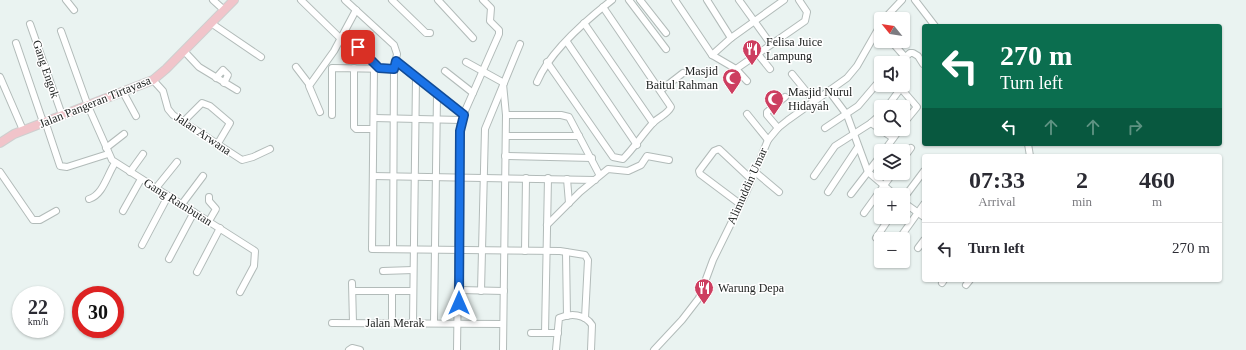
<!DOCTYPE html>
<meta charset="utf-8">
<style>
body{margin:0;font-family:"Times New Roman",serif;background:#f7f7f7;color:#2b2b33;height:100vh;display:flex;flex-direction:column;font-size:15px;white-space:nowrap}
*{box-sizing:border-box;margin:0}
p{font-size:13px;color:#7c7c81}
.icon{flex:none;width:22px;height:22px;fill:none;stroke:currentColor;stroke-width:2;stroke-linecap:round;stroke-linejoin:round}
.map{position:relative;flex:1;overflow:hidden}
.details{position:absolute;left:922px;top:154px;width:300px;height:128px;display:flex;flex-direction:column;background:#fff;border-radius:4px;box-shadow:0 1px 3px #0004}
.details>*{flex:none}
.top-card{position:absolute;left:922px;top:24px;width:300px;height:122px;border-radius:4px;box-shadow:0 1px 3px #0004;background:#0b6e4f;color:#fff;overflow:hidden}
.needle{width:26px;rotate:300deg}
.controls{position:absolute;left:874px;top:12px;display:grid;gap:8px}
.controls a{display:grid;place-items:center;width:36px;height:36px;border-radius:4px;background:#fff;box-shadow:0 1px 3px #0004;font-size:20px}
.speed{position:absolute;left:12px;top:286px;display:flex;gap:8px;font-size:20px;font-weight:700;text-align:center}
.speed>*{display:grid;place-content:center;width:52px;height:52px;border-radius:50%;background:#fff;box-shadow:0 1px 3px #0004;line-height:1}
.speed small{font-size:10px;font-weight:400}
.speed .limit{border:6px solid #d22;background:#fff;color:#111}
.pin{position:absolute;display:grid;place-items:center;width:34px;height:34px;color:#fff;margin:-17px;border-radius:8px;box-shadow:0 2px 6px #0006}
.me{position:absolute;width:44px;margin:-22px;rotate:0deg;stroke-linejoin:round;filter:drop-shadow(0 0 3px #0008)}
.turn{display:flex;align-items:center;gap:14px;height:84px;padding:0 12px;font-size:18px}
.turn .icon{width:52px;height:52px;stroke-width:2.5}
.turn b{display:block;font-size:28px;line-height:34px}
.lanes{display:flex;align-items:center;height:38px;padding:0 12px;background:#0003;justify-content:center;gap:20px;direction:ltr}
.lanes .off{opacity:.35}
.eta{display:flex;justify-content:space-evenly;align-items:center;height:68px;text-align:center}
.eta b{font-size:24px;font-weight:700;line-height:28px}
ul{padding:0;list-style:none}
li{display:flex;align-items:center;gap:12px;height:52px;padding:0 12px;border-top:1px solid #e1e1e2}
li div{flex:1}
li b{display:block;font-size:15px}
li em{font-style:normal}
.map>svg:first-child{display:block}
</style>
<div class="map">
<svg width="1246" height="350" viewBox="0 0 1246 350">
<rect width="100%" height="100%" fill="#eaf3f1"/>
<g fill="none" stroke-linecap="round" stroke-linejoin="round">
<g stroke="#b2bbb9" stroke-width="8">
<g id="minor">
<polyline points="66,0 74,10"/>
<polyline points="213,0 224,10"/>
<polyline points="301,0 340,38"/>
<polyline points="345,0 394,45 397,54 394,69 393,249"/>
<polyline points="392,0 426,33 430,33"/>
<polyline points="438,0 473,38"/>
<polyline points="629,0 666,49"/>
<polyline points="640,0 666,33"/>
<polyline points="675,0 712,55 736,69 747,81"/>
<polyline points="707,0 731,38"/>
<polyline points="739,0 770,43"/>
<polyline points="915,0 935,26"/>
<polyline points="884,19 902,0"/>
<polyline points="211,23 261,57"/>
<polyline points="584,23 653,123"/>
<polyline points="30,24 62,115"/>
<polyline points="61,31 88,106 112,160 255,251 254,266 240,292"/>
<polyline points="891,41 905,57"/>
<polyline points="567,42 637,145"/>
<polyline points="16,43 43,122"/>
<polyline points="358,47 379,68"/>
<polyline points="184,51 199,67 237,90"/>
<polyline points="757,53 770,69"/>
<polyline points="712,55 731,38 784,0"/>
<polyline points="395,61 464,115"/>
<polyline points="466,62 504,83"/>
<path d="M547,62L613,157L623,159C634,148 642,135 652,124C658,117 667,115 671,107L603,7"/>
<polyline points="899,63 910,53 913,53 918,56 923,64"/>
<polyline points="296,67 309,84"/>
<polyline points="354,68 354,127 356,129 373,129"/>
<polyline points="374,68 372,249 560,251 585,255 588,260 585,318"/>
<polyline points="736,69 805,21 807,12 799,0"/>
<polyline points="445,71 473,93"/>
<polyline points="792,74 814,101"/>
<polyline points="0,77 23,130"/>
<polyline points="216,78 223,70 228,75 224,83"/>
<polyline points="153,80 163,91 168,109 173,115 242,160 253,157 270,149"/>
<path d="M537,82C550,51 585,21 612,0"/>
<polyline points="898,85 917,107 903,124"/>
<polyline points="661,90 683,73"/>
<polyline points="829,91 847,115 868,172 895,195"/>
<polyline points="123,92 136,116"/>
<polyline points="887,107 901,88"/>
<polyline points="320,112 309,86 334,51 356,10"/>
<polyline points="747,114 768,140"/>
<polyline points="332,115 332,68 394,69"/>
<polyline points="506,115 561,115 569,117 599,174"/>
<polyline points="374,118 461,120"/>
<polyline points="45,121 60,166 67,167 108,154"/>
<polyline points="183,122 202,103 210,106 230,123 217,145"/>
<polyline points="871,123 893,138"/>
<polyline points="778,128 767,115 767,112 785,97"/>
<polyline points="825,128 858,106 881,79"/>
<polyline points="506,136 579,136"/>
<polyline points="1028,144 1030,156"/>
<polyline points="106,148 124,134"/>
<polyline points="884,151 900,129"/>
<polyline points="505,156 592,158"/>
<polyline points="903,159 911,148"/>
<polyline points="754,171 779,192"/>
<polyline points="0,172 33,220 40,220 56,211"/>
<polyline points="130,172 143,154"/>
<polyline points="373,176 595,180"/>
<polyline points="814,176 835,146 871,123 881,114"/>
<polyline points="567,179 569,203"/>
<polyline points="156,188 177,162"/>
<polyline points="828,192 858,147"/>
<polyline points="851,194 881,155"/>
<path d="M89,199C103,195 107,175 115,163"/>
<polyline points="903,199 924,171"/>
<polyline points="903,202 924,217"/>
<polyline points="182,204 203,176"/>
<polyline points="740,204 700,174 699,171 714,151 719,149 751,179"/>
<polyline points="123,211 141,179"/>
<polyline points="864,213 893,173"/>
<polyline points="209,221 216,209 209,201 209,197"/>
<polyline points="547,225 580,192 608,169 628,171 641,165 647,156 669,160"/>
<polyline points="876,238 890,217"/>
<polyline points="899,239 924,204"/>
<polyline points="142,245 168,196"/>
<polyline points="918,248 924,240"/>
<polyline points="525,251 526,178"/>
<polyline points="566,252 567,316"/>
<polyline points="169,259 194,212"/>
<polyline points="383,271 413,270"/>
<polyline points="197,272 220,228"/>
<polyline points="352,283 353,323"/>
<polyline points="942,283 944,280"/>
<polyline points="966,285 970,280"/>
<polyline points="459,290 504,291"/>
<polyline points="354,291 392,291"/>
<polyline points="481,291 485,129 520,44"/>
<polyline points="332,323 503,324"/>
<polyline points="392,323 392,291 413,291"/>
<polyline points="413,323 416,77"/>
<polyline points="434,323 437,94"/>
<polyline points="531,333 558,333"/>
<polyline points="545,333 548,178"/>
<polyline points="349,350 352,348 360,350"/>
<polyline points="457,350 460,131 461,120 499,34 499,30 490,21 491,8 483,0"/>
<polyline points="503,350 506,115 503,84"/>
<path d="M556,350L559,318C571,313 585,314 592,325L591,350"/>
<polyline points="654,350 682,320 699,298 713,260 746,193 768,140 778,128 788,120 847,78 857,66 881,24"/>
</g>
</g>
<g stroke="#cecfcf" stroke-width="10">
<polyline id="major" points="0,143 14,134 153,80 166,69 234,0"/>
</g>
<use href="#minor" stroke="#fff" stroke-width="6"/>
<use href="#major" stroke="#f1c4ca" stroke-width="8"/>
</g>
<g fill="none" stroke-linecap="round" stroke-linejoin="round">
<g stroke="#114b97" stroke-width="10">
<polyline id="route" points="358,47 379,68 394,69 396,61 464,115 460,131 459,303"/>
</g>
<use href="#route" stroke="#1a73e8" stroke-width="7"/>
</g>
<defs>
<g id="restaurant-pin" transform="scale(1)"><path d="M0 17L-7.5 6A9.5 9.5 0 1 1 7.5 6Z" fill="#cd3e60" stroke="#fff"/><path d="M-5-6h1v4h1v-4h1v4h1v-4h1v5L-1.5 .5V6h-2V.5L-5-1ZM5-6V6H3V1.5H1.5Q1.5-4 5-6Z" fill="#fff"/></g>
<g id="mosque-pin" transform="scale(1)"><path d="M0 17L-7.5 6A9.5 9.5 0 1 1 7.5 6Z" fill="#cd3e60" stroke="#fff"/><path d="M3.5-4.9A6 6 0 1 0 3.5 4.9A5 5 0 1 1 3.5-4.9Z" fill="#fff"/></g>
</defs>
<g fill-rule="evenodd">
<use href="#restaurant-pin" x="752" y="49"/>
<use href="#mosque-pin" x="732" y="78"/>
<use href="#mosque-pin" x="774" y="99"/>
<use href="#restaurant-pin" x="704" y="288"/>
</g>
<g text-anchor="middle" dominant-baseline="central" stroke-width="3" stroke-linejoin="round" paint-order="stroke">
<g font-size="12" fill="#212423" stroke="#fff" text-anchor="start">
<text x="766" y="42">Felisa Juice<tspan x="766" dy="14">Lampung</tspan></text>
<text x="718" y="71" text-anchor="end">Masjid<tspan x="718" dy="14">Baitul Rahman</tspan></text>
<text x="788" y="92">Masjid Nurul<tspan x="788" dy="14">Hidayah</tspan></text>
<text x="718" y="288">Warung Depa</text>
</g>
<g font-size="12" fill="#212423" stroke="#fff">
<text transform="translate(46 69) rotate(71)">Gang Engok</text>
<text transform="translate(95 102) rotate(-22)">Jalan Pangeran Tirtayasa</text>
<text transform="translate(203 134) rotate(34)">Jalan Arwana</text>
<text transform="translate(747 186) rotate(-66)">Alimuddin Umar</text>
<text transform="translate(178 202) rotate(32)">Gang Rambutan</text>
<text x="395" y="323">Jalan Merak</text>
</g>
</g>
</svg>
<div class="controls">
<a><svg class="needle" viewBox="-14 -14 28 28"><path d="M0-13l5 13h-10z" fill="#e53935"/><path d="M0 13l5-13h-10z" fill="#7c7c81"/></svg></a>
<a><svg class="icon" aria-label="sound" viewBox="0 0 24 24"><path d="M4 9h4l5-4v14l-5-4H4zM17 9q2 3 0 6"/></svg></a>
<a><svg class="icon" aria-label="search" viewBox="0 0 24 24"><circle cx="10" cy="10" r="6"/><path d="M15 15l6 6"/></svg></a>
<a><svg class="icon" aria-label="layers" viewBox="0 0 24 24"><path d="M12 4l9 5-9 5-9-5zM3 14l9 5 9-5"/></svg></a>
<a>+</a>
<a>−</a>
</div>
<div class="speed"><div>22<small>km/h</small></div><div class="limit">30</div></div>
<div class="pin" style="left:358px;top:47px;background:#d93025"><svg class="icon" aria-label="arrive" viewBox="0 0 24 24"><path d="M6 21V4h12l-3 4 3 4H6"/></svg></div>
<svg class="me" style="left:459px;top:303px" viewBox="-20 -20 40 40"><path d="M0-17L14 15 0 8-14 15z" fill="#1a73e8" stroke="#fff" stroke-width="4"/></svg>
<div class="top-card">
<div class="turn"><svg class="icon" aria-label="left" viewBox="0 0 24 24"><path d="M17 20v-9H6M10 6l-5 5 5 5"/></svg><div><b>270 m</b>Turn left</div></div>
<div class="lanes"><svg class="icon" aria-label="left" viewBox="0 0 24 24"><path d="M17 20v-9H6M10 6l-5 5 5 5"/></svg><svg class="icon off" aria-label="ahead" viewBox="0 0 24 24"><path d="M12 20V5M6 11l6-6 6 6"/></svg><svg class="icon off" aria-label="ahead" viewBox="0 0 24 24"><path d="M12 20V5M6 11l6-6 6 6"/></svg><svg class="icon off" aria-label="right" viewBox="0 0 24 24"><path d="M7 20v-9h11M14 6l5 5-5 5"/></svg></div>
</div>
<section class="details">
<div class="eta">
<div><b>07:33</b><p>Arrival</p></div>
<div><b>2</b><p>min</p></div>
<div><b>460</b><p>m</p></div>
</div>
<ul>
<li><svg class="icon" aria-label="left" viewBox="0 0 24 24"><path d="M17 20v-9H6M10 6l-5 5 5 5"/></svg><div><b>Turn left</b></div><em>270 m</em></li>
</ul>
</section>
</div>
